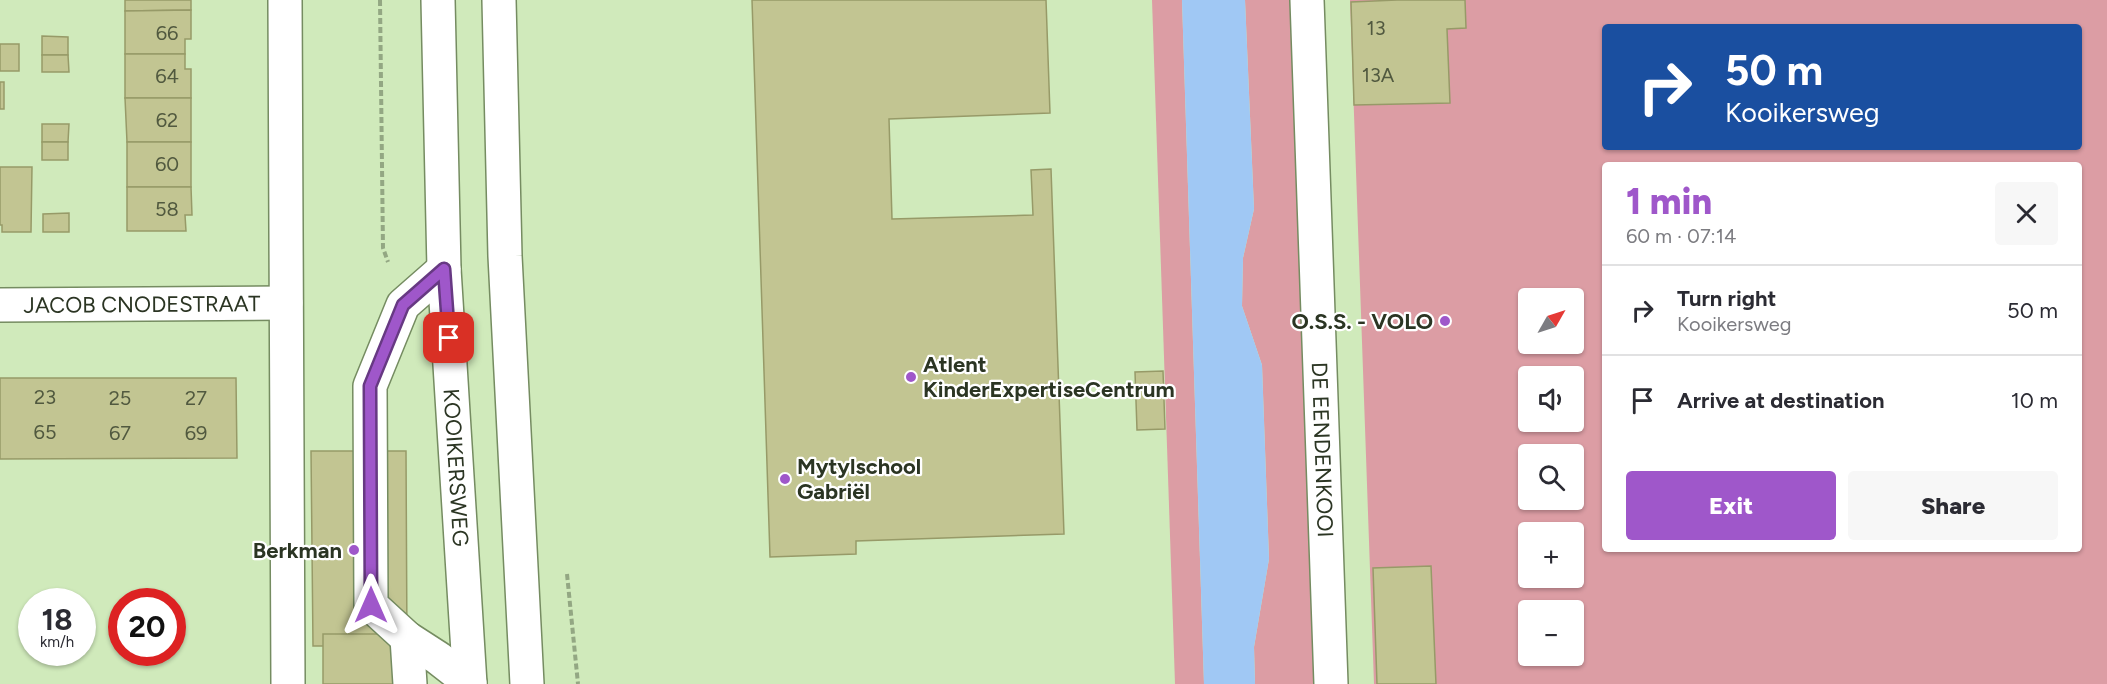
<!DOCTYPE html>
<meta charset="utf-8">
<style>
body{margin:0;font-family:Figtree,sans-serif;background:#f7f7f7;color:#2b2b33;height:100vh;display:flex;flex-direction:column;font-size:22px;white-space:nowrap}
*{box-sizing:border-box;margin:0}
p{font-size:20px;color:#7c7c81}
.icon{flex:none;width:33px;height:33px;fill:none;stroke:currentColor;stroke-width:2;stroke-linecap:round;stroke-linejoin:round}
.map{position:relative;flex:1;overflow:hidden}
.side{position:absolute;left:1602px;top:162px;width:480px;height:390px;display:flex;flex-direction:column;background:#fff;border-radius:6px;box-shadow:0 2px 4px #0004}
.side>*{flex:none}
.top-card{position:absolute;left:1602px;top:24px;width:480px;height:126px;border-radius:6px;box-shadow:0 2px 4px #0004;background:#1a4fa0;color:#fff;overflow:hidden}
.needle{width:39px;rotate:51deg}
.fabs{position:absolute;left:1518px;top:288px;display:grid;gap:12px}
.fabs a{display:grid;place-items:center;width:66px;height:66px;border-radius:6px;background:#fff;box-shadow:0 2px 4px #0004;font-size:30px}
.speed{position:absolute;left:18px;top:588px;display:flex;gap:12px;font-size:30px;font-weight:700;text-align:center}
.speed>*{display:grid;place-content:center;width:78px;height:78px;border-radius:50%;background:#fff;box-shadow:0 2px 4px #0004;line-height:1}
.speed small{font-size:15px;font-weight:400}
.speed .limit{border:9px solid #d22;background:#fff;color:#111}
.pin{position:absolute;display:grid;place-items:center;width:51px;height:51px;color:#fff;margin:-26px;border-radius:12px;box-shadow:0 3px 9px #0006}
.me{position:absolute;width:66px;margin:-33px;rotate:0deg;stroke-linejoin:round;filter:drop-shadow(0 0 4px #0008)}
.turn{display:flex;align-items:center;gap:21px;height:126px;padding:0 24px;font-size:27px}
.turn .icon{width:78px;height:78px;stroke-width:2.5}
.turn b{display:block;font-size:42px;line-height:51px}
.round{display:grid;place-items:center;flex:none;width:63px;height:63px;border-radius:6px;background:#f7f7f7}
.summary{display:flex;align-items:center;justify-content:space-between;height:102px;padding:0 24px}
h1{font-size:36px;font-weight:800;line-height:45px;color:#9f57ca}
.button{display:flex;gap:12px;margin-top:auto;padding:12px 24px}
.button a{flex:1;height:69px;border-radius:6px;background:#9f57ca;color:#fff;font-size:24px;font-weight:800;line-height:69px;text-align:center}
.button a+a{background:#f7f7f7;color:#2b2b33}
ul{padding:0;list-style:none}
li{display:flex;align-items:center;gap:18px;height:90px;padding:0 24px;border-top:2px solid #e1e1e2}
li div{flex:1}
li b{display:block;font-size:22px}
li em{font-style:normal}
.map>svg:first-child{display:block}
</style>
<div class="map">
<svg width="2107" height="684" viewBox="0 0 2107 684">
<rect width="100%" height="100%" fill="#d0eabb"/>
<g fill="#dc9da4" fill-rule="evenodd">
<polygon points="1152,0 1182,0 1204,684 1175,684"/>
<polygon points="1245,0 1294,0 1320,684 1255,684 1254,647 1269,559 1262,365 1242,306 1243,258 1254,209"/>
<path d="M1350,0H2107V684H1374ZM1605,27H2079V147H1605ZM1605,165H2079V549H1605ZM1528,298H1574V344H1528ZM1528,376H1574V422H1528ZM1528,454H1574V500H1528ZM1528,532H1574V578H1528ZM1528,610H1574V656H1528Z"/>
</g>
<polygon fill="#a0c8f4" points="1182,0 1245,0 1254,209 1243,258 1242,306 1262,365 1269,559 1254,647 1255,684 1204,684"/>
<g fill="#c2c592" stroke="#979a68" stroke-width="1.5">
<polygon points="125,0 191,0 191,10 125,11"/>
<polygon points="752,0 1046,0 1050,113 889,119 892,219 1033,215 1031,170 1051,169 1064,534 856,541 856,554 770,557"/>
<polygon points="1397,0 1465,0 1466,28 1447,29 1450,103 1354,105 1351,2"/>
<polygon points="191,10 191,39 185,39 185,54 125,54 125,11"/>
<polygon points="42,36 68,37 68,55 42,55"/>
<rect x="0" y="44" width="19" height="27"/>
<polygon points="125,54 185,54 185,69 191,69 191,98 125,98"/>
<polygon points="42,55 68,55 69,72 42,72"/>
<rect x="0" y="82" width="4" height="27"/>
<polygon points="125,98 191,98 191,142 127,142"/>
<polygon points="42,124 69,124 68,142 42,142"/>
<rect x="42" y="142" width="26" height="18"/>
<rect x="127" y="142" width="64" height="45"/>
<polygon points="0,167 32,167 31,232 2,232 2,225 0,225"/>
<polygon points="127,187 191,187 192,215 185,215 186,231 127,231"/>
<polygon points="69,213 69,232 43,232 43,214"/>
<polygon points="1163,371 1165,429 1137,430 1135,372"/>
<polygon points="0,378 236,378 237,458 0,459"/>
<polygon points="311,451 406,451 407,646 313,646"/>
<polygon points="1431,566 1436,684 1377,684 1373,568"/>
<polygon points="323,634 399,634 400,684 323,684"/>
</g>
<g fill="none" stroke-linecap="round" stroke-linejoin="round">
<g stroke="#758c61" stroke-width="36">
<g id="minor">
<polyline points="285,0 288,684"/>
<path id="s1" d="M438,0L444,269L470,684"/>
<polyline points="499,0 505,256 527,684"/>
<path id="s2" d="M1307,0L1331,684"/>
<polyline points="444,269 403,305 370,386 371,605 407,638 438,658 470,683"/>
<path id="s3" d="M0,305L286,303"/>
<polyline points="407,638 410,684"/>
</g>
</g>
<g stroke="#93a783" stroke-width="4" stroke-dasharray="6 3" stroke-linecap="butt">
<polyline points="380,0 383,248 388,262"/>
<polyline points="567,574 578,684"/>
</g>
<use href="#minor" stroke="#fff" stroke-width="33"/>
</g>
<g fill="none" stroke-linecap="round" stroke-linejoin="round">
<g stroke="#673983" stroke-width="15">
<polyline id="route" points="371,605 370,386 403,305 444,269 449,338"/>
</g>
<use href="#route" stroke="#9f57ca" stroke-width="10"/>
</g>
<g fill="#9f57ca" stroke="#fff" stroke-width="2">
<circle cx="1445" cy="321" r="6"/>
<circle cx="911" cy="377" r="6"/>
<circle cx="785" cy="479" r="6"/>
<circle cx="354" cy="550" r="6"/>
</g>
<g text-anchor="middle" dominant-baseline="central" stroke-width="4.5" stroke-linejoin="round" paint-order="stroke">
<g font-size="20" fill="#51593f">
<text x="1376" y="28">13</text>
<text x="167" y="33">66</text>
<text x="1378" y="75">13A</text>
<text x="167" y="76">64</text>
<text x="167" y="120">62</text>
<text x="167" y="164">60</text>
<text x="167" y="209">58</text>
<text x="45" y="397">23</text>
<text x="120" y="398">25</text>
<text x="196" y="398">27</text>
<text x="45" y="432">65</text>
<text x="120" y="433">67</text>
<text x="196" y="433">69</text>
</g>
<g font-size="22" fill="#2b3523" stroke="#fff">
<text stroke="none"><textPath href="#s3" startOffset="142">JACOB CNODESTRAAT</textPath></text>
<text stroke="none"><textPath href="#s2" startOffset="450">DE EENDENKOOI</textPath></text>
<text stroke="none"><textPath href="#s1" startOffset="468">KOOIKERSWEG</textPath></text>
</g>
<g font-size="22" font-weight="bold" fill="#2b3523" stroke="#fff" text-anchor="end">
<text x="1433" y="321">O.S.S. - VOLO</text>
<text x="923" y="364" text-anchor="start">Atlent<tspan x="923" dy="25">KinderExpertiseCentrum</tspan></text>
<text x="797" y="466" text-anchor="start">Mytylschool<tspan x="797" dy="25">Gabriël</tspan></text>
<text x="342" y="550">Berkman</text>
</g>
</g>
</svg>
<div class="fabs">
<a><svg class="needle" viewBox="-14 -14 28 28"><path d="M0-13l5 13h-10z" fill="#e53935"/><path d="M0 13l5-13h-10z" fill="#7c7c81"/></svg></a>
<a><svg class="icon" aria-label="sound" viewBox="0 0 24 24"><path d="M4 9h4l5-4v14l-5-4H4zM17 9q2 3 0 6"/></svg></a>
<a><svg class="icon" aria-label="search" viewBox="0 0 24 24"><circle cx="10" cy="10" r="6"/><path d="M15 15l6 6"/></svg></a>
<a>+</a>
<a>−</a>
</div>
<div class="speed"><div>18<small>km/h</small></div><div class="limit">20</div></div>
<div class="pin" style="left:449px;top:338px;background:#d93025"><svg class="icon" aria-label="arrive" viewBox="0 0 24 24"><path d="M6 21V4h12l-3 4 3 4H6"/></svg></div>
<svg class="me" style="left:371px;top:605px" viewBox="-20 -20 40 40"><path d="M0-17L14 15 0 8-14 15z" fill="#9f57ca" stroke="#fff" stroke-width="4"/></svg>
<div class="top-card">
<div class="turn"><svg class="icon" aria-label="right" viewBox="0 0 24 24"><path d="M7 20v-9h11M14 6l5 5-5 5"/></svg><div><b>50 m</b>Kooikersweg</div></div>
</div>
<section class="side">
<div class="summary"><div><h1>1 min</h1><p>60 m · 07:14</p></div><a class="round"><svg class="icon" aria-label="close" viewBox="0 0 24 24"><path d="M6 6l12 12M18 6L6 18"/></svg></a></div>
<ul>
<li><svg class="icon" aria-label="right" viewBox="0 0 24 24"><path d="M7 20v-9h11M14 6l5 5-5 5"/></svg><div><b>Turn right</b><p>Kooikersweg</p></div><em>50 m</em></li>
<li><svg class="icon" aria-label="arrive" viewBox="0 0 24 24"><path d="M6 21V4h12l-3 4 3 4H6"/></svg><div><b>Arrive at destination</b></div><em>10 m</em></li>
</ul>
<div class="button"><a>Exit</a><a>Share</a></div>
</section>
</div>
